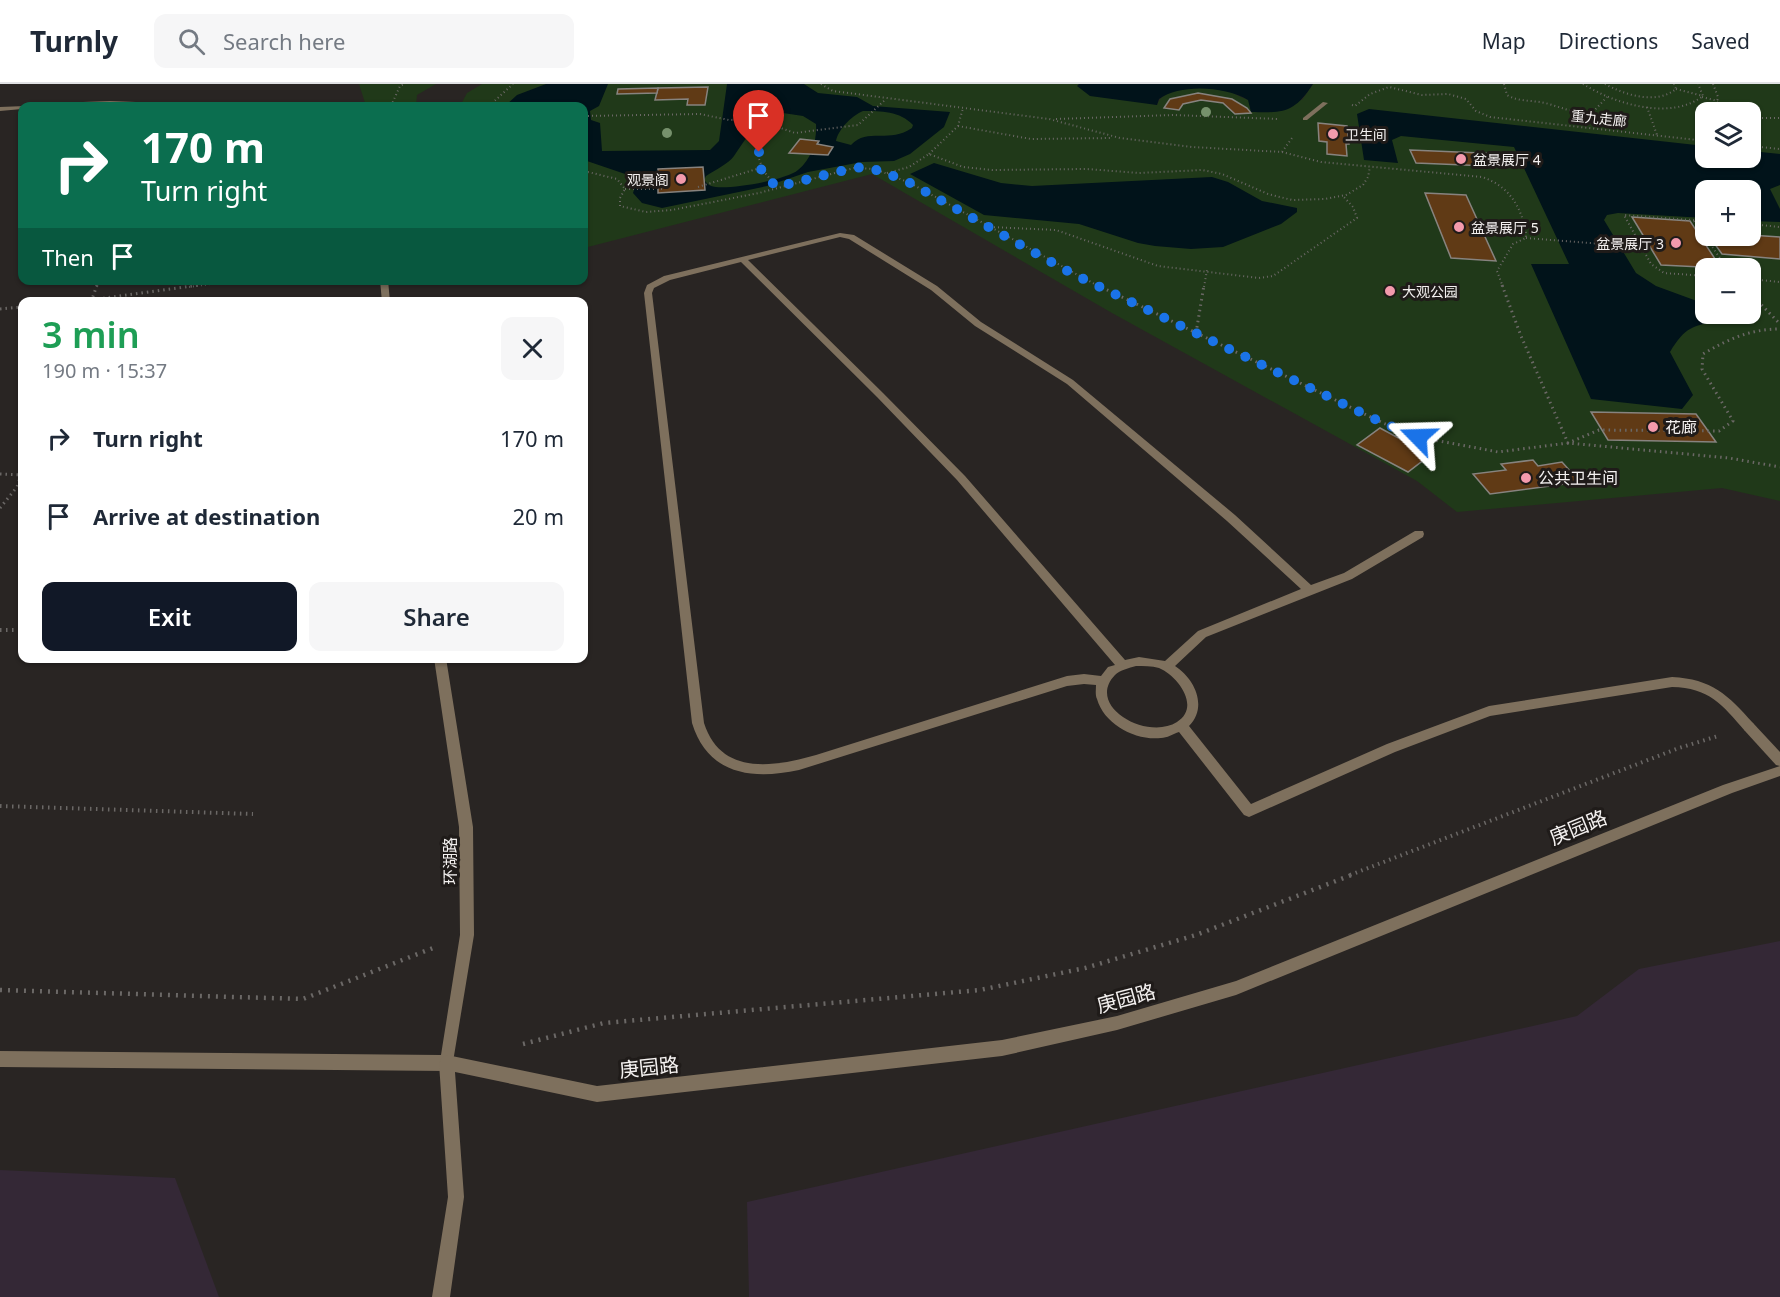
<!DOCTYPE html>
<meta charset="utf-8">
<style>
body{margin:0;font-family:"Noto Sans","Noto Sans SC",sans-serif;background:#f6f6f7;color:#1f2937;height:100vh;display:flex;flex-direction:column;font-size:22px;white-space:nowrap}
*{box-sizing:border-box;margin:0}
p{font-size:20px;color:#747a83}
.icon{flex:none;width:33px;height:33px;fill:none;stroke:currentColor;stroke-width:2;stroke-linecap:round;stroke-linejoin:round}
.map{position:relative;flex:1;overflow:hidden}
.drawer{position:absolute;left:18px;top:213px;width:570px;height:366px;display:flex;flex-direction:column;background:#fff;border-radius:12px;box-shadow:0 2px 4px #0004}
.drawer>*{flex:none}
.guide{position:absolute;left:18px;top:18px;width:570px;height:183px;border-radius:12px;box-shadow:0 2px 4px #0004;background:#0b6e4f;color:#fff;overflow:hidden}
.fabs{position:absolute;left:1695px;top:18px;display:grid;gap:12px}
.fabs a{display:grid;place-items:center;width:66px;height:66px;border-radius:12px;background:#fff;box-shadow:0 2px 4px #0004;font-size:30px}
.pin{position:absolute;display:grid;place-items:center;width:51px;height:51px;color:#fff;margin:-62px -26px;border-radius:50% 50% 50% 0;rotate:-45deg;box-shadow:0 0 6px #0007}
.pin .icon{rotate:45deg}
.me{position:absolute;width:66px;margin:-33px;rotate:292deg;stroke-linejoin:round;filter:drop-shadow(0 0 4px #0008)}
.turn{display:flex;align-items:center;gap:21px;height:126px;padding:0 24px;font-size:27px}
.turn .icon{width:78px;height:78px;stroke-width:2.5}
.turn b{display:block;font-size:42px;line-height:51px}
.then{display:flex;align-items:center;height:57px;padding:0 24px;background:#0003;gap:12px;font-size:22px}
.round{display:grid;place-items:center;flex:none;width:63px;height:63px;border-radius:12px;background:#f6f6f7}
.head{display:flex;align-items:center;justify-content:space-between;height:102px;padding:0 24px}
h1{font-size:36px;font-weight:600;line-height:45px;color:#1e9e55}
.cta{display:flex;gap:12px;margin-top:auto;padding:12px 24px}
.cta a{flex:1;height:69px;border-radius:12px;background:#111827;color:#fff;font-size:24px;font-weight:600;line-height:69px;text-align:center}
.cta a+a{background:#f6f6f7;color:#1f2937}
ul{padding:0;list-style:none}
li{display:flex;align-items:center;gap:18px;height:78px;padding:0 24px}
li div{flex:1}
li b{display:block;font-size:22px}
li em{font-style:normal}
header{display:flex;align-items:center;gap:36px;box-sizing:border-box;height:84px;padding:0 30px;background:#fff;border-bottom:2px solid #e0e1e3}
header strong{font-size:28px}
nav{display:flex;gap:33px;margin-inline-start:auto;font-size:21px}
.search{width:420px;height:54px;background:#f6f6f7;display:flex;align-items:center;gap:15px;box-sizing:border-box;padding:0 21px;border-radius:12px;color:#747a83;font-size:22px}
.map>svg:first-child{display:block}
</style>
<header>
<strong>Turnly</strong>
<div class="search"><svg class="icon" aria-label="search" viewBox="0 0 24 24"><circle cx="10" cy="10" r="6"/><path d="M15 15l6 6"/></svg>Search here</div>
<nav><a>Map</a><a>Directions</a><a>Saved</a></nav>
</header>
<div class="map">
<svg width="1780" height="1213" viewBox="0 0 1780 1213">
<rect width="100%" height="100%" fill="#292523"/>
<g fill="#342836">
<polygon points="1780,857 1780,1213 749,1213 747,1118 1577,932 1639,885"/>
<polygon points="0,1086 175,1094 219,1213 0,1213"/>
</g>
<g fill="#203919" fill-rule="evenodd">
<polygon points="359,0 436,0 417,11 416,22 366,22"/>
<path d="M482,0H1079L1078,2L1157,21C1163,0 1211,2 1229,7C1236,10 1243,15 1250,16C1267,18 1285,16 1302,16L1313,0H1780V417L1722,404L1457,428L1417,397L1112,229L872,90L584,164V22H460L467,9ZM1706,28H1750V74H1706ZM1706,106H1750V152H1706ZM1706,184H1750V230H1706Z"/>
</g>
<g fill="#01131a" fill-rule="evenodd">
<path d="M546,0H608L599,22L590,27L591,36L600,39L602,67L710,66L719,57L727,0H804L818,9L857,13L873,22L950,28L944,43L910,70L894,77L862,78L808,88L767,102L662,124L642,119L633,109L637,96L634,93L584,76V22H505L517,11ZM863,27C881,27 900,27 913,41L912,44C888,60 868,43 851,61L836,57C838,46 851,32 863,27ZM783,29L803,32L816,40C817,56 812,75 798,86C787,96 725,107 711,102C707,100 706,98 704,96L706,92C715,86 728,80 734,72C747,52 759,34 783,29Z"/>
<path d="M1079,0H1313C1294,29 1284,29 1251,28L1248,16C1224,2 1180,0 1159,15L1157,21L1090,12L1077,2Z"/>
<path d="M1369,25L1705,62L1706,74H1750L1751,67L1780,70V101L1770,105L1780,125V138L1751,137L1750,106H1706L1705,134L1618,129L1607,131L1604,136L1636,189L1656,202L1705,220L1706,230H1722L1721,237C1693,241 1685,243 1670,268L1693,311L1682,325L1591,315L1531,180H1569L1514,63L1401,52L1392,56L1398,79L1364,76L1357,30Z"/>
<polygon points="934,79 1001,99 1032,102 1212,93 1228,98 1262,117 1297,124 1297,128 1281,140 1223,163 1191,165 1155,162 1138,159 1079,140 984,131 910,90"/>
</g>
<g fill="#603a15" stroke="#87837f" stroke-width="1.5">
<polygon points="708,3 705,21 687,21 688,15 655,16 658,4"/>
<polygon points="658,4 657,9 617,10 618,5"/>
<polygon points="1198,9 1232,15 1247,24 1251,29 1235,30 1223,19 1201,16 1183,20 1179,26 1164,24 1170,15"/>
<polygon points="1318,39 1347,42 1349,60 1346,60 1347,72 1327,70 1327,58 1319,57"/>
<polygon points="800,55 819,57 817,60 833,63 828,71 789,69"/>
<polygon points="1410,66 1505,70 1512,83 1416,79"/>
<polygon points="703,83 705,106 658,109 658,85"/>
<polygon points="1425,109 1466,111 1496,177 1451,174"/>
<polygon points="1632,133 1690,137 1721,184 1661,181"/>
<polygon points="1750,151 1780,153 1780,175 1722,170 1709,152"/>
<polygon points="1591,328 1696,330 1716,358 1608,356"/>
<polygon points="1380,344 1430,371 1408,388 1357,361"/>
<polygon points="1533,376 1538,382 1562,378 1580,398 1490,410 1473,390 1506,386 1501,380"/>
</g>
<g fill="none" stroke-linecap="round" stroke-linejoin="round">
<g stroke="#6b6866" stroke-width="2" stroke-dasharray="1 3" stroke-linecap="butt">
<polyline points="821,0 833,7 1049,35 1120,54 1192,63 1282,68 1292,54"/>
<path d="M1504,0L1507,11C1519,18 1532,16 1545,19C1561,23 1575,30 1592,29L1607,13"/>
<path d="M1583,0C1615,20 1670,37 1703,12L1698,0"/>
<path d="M1605,0C1625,11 1656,21 1676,5L1674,0"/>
<polyline points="1713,0 1718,13 1716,23 1725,28"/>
<polyline points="1676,5 1703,12"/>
<polyline points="1702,13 1718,17"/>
<polyline points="1352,21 1355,22 1370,10 1389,3 1422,11 1448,10 1466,15 1476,27 1490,33 1706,57"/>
<polyline points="391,22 400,2 404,0"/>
<polyline points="489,22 513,0"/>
<polyline points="1647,23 1657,51"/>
<polyline points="584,32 700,30 729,36 755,35 795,49 858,41 886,15"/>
<polyline points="1750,34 1780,34"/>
<polyline points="1056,35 1173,31 1279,35"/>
<polyline points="958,42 1031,55 1112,54"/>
<polyline points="1750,62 1780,65"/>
<path d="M1282,68L1321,78L1482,93C1509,102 1521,122 1526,149V154L1513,160L1497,187L1503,203"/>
<polyline points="929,70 958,42 963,24"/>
<polyline points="584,87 617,95 625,105 620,114 620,122 646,128 672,126 759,109 854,84 875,85 910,99 1100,203"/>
<polyline points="887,89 909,83 929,70 963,83 992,86 1087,85 1139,89 1202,86 1222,90 1268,110 1292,116 1325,115 1346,111 1363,101 1368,93 1370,83"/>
<polyline points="698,103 760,84"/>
<polyline points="776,103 763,86 758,72 763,59 780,44"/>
<polyline points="625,105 665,105"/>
<polyline points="1694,137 1727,184"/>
<polyline points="1706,137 1624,131 1651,180 1664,189 1706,192"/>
<polyline points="1750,140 1780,143"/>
<polyline points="990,143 1056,146 1158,182 1259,194 1273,192 1357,134 1353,123 1343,112"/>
<polyline points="1526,154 1641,163"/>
<polyline points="1750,195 1780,198"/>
<polyline points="97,203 99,196"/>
<polyline points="189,203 239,196"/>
<polyline points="1204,203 1207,186"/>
</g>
<g stroke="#6b6866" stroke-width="3" stroke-dasharray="1.5 4" stroke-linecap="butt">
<polyline points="1097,201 1383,339 1418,353 1498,368 1568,359 1729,374 1780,383"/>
<path d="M1502,201L1521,252L1568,359L1599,346L1719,347L1733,337L1702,285L1703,270C1728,255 1751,245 1780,245"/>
<polyline points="1750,209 1780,240"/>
<polyline points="76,218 200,201"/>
<polyline points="91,218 97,201"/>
<polyline points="0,225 22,223"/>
<polyline points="1196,249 1204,201"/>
<polyline points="0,390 22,391"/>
<polyline points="0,424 17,403 22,388"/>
</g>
<g stroke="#6b6866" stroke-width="4" stroke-dasharray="1.5 4.5" stroke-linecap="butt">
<polyline points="0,546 22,546"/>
<polyline points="0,722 253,730"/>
<polyline points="1350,791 1679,664 1718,652"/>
</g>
<g stroke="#6b6866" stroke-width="4.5" stroke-dasharray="2 6" stroke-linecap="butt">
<polyline points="0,906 303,915 433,864"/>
<polyline points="523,960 604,939 980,906 1085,884 1196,851 1354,790"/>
</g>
<path fill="#7e705d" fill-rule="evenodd" d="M840,149L854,151L937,202L981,238L1073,296L1235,431L1311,501L1344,489L1415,447H1423L1424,450L1423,453L1352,495L1206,553L1175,582C1195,595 1208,623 1189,642L1251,720L1387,660L1489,622L1672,593C1712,595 1728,611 1753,639L1755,643L1753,647H1745C1722,620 1709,604 1672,603L1490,632L1395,668L1249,733L1244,731L1179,648C1173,650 1167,654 1161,654C1135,657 1104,640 1097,615C1095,611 1096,605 1096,601L1084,600L1067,602L799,686C752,696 708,691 692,639L644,209L647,201L664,192ZM840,153L849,155L931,206L975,242L1067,300L1227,437L1301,505L1198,547L1165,577L1139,573L1125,576L965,392L883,309L748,176ZM741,178L877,313L957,396L1115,581L1108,583L1101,592L1084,590L1067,592L816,671C774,683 721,692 704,639L652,209L654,204L670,196ZM1136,582C1143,582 1152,582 1159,584C1178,592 1201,623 1177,638C1147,657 1085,622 1115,591C1120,586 1129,584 1136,582Z"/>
<polygon fill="#7e705d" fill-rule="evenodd" points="1323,18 1328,19 1307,36 1303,36 1303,34"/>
<g fill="#7e705d" fill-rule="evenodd">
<polygon points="110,17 188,20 191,22 22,22 22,25 0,27 0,23 25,22 28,20"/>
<polygon points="380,196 388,196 390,218 382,218"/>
<polygon points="434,574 446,574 473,743 474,851 452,984 447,987 0,983 0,967 441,971 460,851 459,743"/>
<polygon points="1749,638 1753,639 1780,668 1780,682 1776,681 1745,647 1743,643 1745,639"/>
</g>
<polygon fill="#7e705d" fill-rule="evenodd" points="1780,682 1780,692 1732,709 1236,911 1117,946 1002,972 597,1018 455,988 464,1113 450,1213 432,1213 448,1113 439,979 442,974 447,971 597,1002 1002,956 1117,932 1236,897 1723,701"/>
</g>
<g fill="#76916c">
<circle cx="1206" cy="28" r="5"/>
<circle cx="667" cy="49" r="5"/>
</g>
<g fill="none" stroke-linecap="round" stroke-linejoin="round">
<polyline stroke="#1a73e8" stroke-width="10" stroke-dasharray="0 18" points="759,68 760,84 776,103 854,84 866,83 886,89 910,99 1071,189 1383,339 1418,353"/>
</g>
<g fill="#f39aac" stroke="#1f1b19" stroke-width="2">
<circle cx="1333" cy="50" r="6"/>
<circle cx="1461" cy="75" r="6"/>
<circle cx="681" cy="95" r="6"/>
<circle cx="1459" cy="143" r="6"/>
<circle cx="1676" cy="159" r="6"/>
<circle cx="1390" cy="207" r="6"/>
<circle cx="1653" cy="343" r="6"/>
<circle cx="1526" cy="394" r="6"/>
</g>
<g text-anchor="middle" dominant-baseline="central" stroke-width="6" stroke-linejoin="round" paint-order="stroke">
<g font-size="14" fill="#f4f1f0" stroke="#1f1b19">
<text transform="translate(1599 34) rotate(6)">重九走廊</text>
</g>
<g font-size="14" fill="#f4f1f0" stroke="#1f1b19" text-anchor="start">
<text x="1345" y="50">卫生间</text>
<text x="1473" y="75">盆景展厅 4</text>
<text x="669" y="95" text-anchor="end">观景阁</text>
<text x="1471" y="143">盆景展厅 5</text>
<text x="1664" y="159" text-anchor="end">盆景展厅 3</text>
<text x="1402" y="207">大观公园</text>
</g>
<g font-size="16" fill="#f4f1f0" stroke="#1f1b19" text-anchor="start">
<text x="1665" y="343">花廊</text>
<text x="1538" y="394">公共卫生间</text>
</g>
<g font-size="16" fill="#f4f1f0" stroke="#1f1b19">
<text transform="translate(450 777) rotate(-90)">环湖路</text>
</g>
<g font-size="20" fill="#f4f1f0" stroke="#1f1b19">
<text transform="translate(1578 743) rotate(-22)">庚园路</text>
<text transform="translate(1126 914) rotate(-15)">庚园路</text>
<text transform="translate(649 983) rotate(-6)">庚园路</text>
</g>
</g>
</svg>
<div class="fabs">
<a><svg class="icon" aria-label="layers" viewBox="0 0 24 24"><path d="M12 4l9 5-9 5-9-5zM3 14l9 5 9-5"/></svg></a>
<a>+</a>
<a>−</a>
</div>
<div class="pin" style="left:759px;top:68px;background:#d93025"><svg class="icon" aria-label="arrive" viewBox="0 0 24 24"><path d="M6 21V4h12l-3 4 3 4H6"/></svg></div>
<svg class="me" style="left:1418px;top:353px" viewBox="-20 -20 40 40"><path d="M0-17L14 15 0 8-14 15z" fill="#1a73e8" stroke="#fff" stroke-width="4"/></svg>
<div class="guide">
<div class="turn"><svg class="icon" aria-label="right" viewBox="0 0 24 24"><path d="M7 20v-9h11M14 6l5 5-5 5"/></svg><div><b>170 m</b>Turn right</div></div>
<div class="then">Then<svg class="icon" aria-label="arrive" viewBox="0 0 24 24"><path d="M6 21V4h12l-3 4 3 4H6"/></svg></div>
</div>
<section class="drawer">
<div class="head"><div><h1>3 min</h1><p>190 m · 15:37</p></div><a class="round"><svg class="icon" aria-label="close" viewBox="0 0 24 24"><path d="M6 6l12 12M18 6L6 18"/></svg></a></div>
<ul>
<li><svg class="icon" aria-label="right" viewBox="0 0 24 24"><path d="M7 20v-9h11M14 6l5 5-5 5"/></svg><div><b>Turn right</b></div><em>170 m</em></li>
<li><svg class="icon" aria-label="arrive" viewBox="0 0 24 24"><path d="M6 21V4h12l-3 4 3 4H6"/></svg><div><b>Arrive at destination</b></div><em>20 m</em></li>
</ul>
<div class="cta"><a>Exit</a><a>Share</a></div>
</section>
</div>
